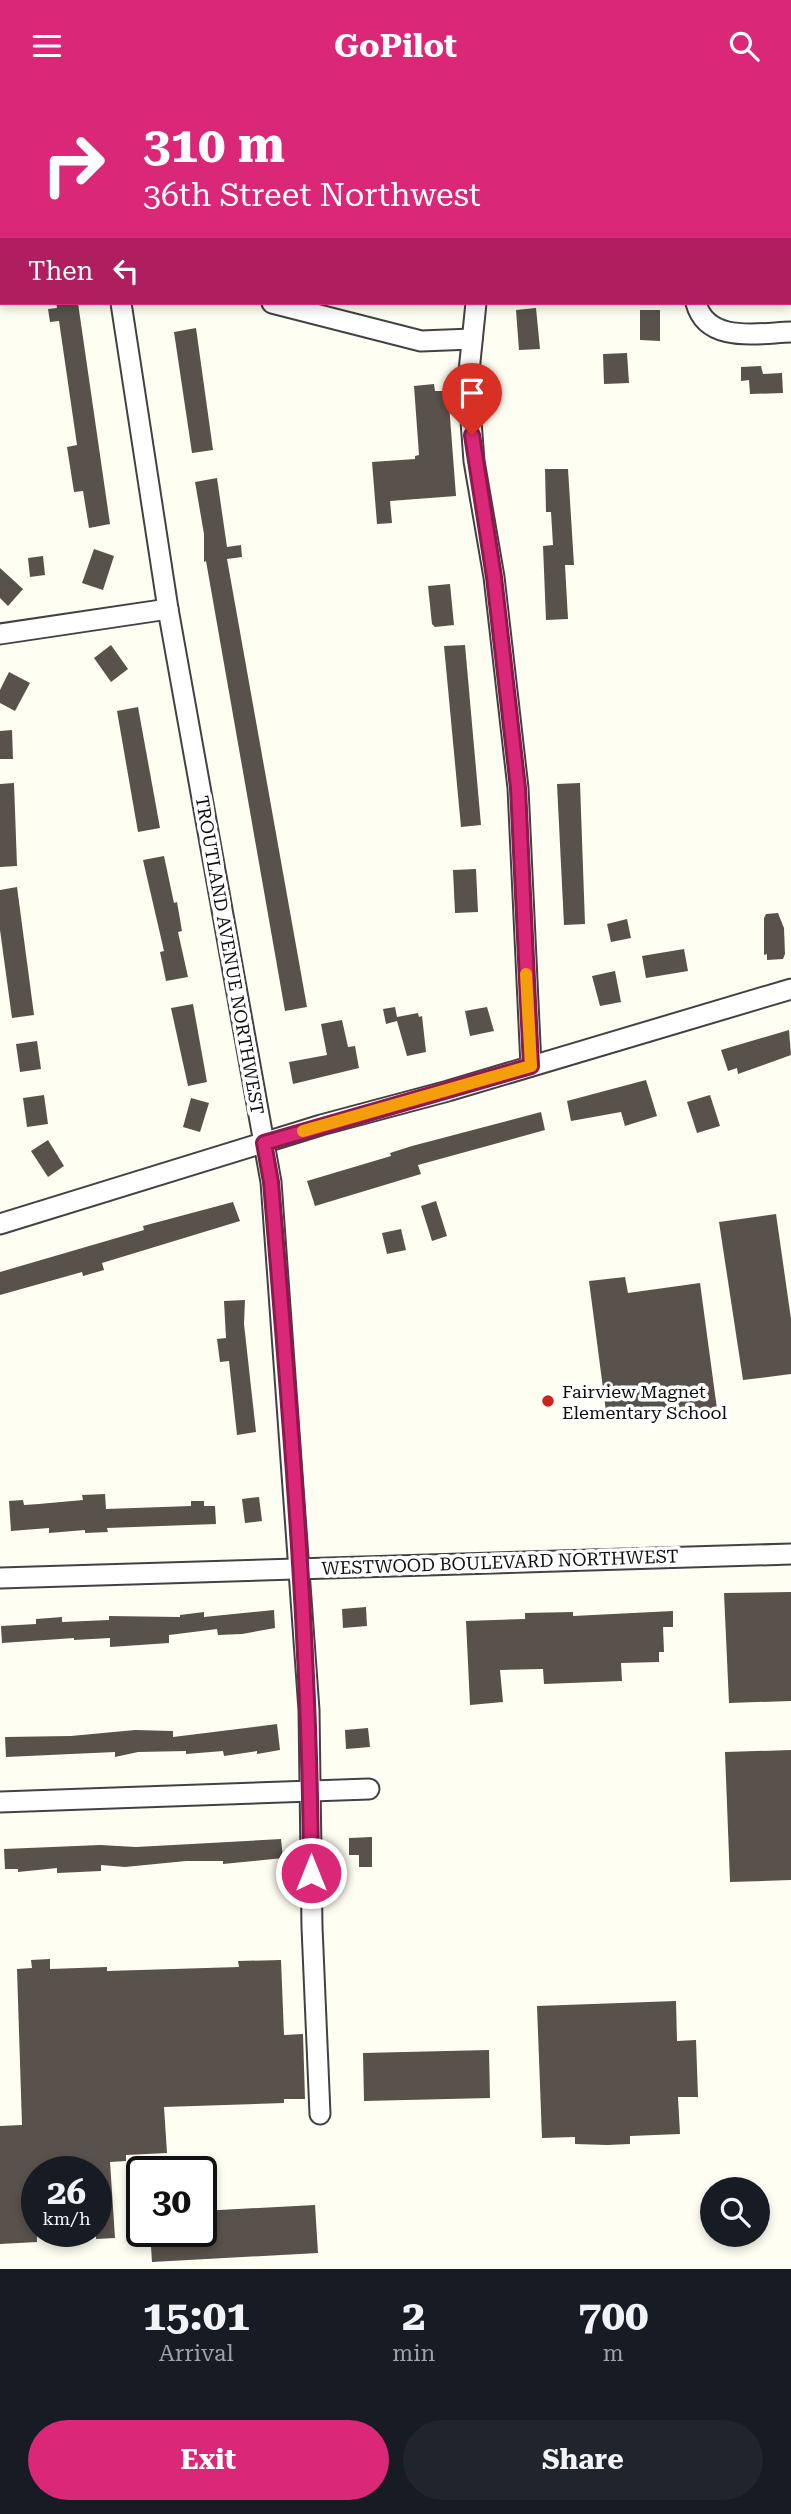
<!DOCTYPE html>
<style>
body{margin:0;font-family:"Roboto Serif",serif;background:#20242c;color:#f1f3f6;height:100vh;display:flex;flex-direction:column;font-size:26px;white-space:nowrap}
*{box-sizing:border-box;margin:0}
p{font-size:23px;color:#9ea1a6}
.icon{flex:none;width:38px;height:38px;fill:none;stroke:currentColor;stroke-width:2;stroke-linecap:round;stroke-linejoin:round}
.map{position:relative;height:2178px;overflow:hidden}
.side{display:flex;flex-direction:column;background:#171b24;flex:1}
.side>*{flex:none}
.top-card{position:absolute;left:0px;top:0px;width:791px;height:214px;box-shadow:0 4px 10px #0003;background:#db2777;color:#fff;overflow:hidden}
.buttons{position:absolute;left:700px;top:2086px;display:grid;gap:14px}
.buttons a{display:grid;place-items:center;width:70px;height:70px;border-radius:50%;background:#171b24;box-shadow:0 4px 10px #0003;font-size:35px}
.speed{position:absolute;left:21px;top:2065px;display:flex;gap:14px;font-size:35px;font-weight:700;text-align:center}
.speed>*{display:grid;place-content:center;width:91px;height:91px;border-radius:50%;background:#171b24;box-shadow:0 4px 10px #0003;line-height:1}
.speed small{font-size:18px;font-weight:400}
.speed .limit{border:4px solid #111;border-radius:10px;background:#fff;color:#111}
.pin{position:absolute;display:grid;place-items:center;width:60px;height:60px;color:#fff;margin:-72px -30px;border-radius:50% 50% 50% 0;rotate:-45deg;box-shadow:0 0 7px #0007}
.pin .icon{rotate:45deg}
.me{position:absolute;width:77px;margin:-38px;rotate:0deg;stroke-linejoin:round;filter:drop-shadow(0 0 5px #0008)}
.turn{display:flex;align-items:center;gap:24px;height:147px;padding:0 28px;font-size:32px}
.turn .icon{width:91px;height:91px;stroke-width:2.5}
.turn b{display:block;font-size:49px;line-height:60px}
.then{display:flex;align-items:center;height:66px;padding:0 28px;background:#0003;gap:14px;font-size:26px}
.eta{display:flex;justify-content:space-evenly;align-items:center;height:119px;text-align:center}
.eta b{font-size:42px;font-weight:700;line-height:49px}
.cta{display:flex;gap:14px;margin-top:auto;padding:14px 28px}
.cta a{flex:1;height:80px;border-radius:42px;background:#db2777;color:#fff;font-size:28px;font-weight:700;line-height:80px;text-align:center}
.cta a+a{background:#20242c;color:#f1f3f6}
header{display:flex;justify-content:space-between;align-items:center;height:91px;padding:0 28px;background:#db2777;color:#fff;font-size:32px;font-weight:700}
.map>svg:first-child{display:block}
</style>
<header><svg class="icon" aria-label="menu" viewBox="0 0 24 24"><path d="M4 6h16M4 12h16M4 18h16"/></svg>GoPilot<svg class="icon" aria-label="search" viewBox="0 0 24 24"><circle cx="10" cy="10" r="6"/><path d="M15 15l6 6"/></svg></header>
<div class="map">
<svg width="791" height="2178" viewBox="0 0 791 2178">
<rect width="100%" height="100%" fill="#fffef2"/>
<g fill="#59514b">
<polygon points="56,212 78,212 110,433 89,437 83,400 74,401 67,356 77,354 59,230 50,231 48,218 57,217"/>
<polygon points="536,217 540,258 519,259 516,219"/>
<polygon points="640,219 660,219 660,250 640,249"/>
<polygon points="196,237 213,359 192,362 174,241"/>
<polygon points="627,262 629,292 604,293 603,263"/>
<polygon points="761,275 763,283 782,282 783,302 750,303 749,289 741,290 741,276"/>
<polygon points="434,293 435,300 448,300 456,405 390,410 392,432 377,433 372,371 415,368 415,365 419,364 414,295"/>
<polygon points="545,378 568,378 574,474 565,474 568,528 546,529 543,455 553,454 551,421 546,421"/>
<polygon points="217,387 227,456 241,454 242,466 227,468 307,916 285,920 206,470 204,471 204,443 195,391"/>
<polygon points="94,458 114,465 103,499 82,492"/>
<polygon points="43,465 45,484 30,486 28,467"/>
<polygon points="0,477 23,498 8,515 0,507"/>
<polygon points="450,493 454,534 435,536 432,533 428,495"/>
<polygon points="111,554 128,578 111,591 94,567"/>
<polygon points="465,554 481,734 461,736 444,555"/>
<polygon points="9,581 30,592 15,620 0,612 0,599"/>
<polygon points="138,616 160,737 138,741 117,620"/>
<polygon points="12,639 13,668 0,668 0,640"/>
<polygon points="14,692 17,775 0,776 0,693"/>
<polygon points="580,692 585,833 564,834 557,693"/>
<polygon points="164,765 174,812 177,811 182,840 178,841 188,886 166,890 160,861 164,860 143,769"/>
<polygon points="476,778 478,821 455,822 453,779"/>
<polygon points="17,796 34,924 12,927 0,839 0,799"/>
<polygon points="778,822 784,837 785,863 783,868 767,869 767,863 764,864 764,827 766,823"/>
<polygon points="627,828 631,847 611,851 607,833"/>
<polygon points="684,858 688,880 646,887 642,865"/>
<polygon points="615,880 621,911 600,915 592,885"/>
<polygon points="193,913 207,991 188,995 171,917"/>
<polygon points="395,916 397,926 418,922 419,926 422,925 426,961 407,965 397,930 386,933 383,918"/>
<polygon points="487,916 494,940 470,945 465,920"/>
<polygon points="342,929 348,956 355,955 359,977 293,993 289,971 327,964 321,933"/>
<polygon points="789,939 791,964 738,983 737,977 728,980 721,959"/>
<polygon points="37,950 41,978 20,981 16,953"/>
<polygon points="646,989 657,1025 625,1035 621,1021 571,1030 567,1010"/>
<polygon points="44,1004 48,1033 27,1036 23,1007"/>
<polygon points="710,1004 720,1035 697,1042 687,1011"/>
<polygon points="191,1007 209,1012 200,1041 183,1036"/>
<polygon points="541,1021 545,1039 418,1074 421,1083 315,1115 307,1090 391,1065 390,1062 412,1055"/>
<polygon points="48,1049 64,1075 48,1086 31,1060"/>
<polygon points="436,1110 447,1145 432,1150 421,1115"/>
<polygon points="233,1111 240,1130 102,1172 104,1179 83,1185 82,1181 0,1204 0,1181 144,1139 143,1135"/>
<polygon points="776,1123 791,1228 791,1283 743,1289 719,1131"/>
<polygon points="401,1138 406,1159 387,1163 382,1142"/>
<polygon points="625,1186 628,1202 700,1192 717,1318 607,1328 589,1190"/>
<polygon points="245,1209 244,1233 256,1341 237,1344 229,1270 220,1271 217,1248 226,1247 224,1210"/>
<polygon points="105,1403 106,1418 191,1415 191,1410 204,1410 204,1415 215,1415 216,1433 107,1437 108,1441 85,1442 85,1439 49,1442 49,1437 11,1440 9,1410 23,1409 24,1414 39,1413 83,1409 82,1404"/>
<polygon points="259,1406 262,1430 245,1432 242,1408"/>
<polygon points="791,1501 791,1610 729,1612 724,1502"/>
<polygon points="366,1516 367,1535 343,1537 342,1518"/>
<polygon points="274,1519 275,1537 242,1543 218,1544 217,1538 169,1544 169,1552 110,1556 110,1547 74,1549 74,1547 2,1552 1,1535 36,1533 36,1528 62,1526 62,1531 109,1529 109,1525 180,1526 180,1524 204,1521 204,1526"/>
<polygon points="673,1520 673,1536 663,1536 664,1561 659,1561 659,1571 621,1572 622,1590 544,1593 543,1578 500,1579 503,1611 470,1614 466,1530 525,1528 525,1522 573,1521 573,1525"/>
<polygon points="277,1633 280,1659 257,1663 257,1660 224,1665 223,1660 186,1663 186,1660 138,1661 115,1666 115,1661 6,1666 5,1646 71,1645 135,1639 173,1640 173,1646"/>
<polygon points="368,1637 370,1656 346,1658 345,1639"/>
<polygon points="791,1659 791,1789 730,1791 725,1661"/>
<polygon points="372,1746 372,1776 359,1776 359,1764 349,1764 349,1747"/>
<polygon points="281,1748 283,1767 223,1773 223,1770 186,1770 125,1776 101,1774 101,1780 57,1782 57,1777 18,1781 18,1778 5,1778 4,1758 100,1754 136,1756"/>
<polygon points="50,1868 50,1878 107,1876 107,1880 239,1876 238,1870 281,1869 284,1944 303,1943 305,2008 284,2008 284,2012 164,2016 167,2062 126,2064 126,2070 110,2071 115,2147 96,2148 96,2081 37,2081 37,2151 0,2153 0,2035 22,2034 17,1878 32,1877 31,1869"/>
<polygon points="676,1910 677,1950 696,1949 698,2006 678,2006 680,2043 630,2045 630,2053 607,2054 575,2053 575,2046 542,2047 537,1915"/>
<polygon points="489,1959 490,2007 364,2010 363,1962"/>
<polygon points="315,2114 318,2162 152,2171 150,2140 201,2140 201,2120"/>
</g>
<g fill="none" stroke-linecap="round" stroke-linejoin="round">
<g stroke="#424242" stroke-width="23">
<g id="minor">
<polyline points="64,0 65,2"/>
<polyline points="282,0 282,2"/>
<polyline points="478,2 478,0"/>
<polyline points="695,2 695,0"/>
<polyline points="121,212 168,518 271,1091 309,1619 312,1836 320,2023"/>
<polyline points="272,212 421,250 472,248"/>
<polyline points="476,212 468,290 474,370 494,486 518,697 531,975"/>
<path d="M696,212C707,253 758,242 791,241"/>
<polyline points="0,543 168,518"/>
<polyline points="0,1133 321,1034 448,1000 791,898"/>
<polyline points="0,1487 791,1463"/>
<polyline points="0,1711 369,1698"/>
</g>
</g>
<use href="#minor" stroke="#fff" stroke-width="19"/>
</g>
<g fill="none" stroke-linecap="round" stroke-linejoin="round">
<g stroke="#8e194d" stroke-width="18">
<path id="route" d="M311,1782C310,1551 290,1321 271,1091L264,1052L531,975L518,697L494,486L472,344"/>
</g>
<use href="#route" stroke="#db2777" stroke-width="12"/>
<polyline stroke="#f59e0b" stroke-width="12" points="303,1040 531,975 526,883"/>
</g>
<circle fill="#cc221b" stroke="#fff" stroke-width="2.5" cx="548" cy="1310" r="7"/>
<g text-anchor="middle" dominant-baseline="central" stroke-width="7" stroke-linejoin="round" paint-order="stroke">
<g font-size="18" fill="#0f0f0f" stroke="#fff">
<text transform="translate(230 864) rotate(80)">TROUTLAND AVENUE NORTHWEST</text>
<text transform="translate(500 1471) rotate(-2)">WESTWOOD BOULEVARD NORTHWEST</text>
</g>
<g font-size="18" fill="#0f0f0f" stroke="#fff" text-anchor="start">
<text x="562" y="1300">Fairview Magnet<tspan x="562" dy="21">Elementary School</tspan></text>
</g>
</g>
</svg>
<div class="buttons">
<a><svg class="icon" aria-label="search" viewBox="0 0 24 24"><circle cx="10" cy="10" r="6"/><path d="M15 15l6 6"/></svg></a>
</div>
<div class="speed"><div>26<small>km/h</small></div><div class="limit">30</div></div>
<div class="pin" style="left:472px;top:344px;background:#d93025"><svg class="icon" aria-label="arrive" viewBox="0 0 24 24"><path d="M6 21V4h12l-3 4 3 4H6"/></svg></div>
<svg class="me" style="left:311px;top:1782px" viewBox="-20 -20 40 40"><circle r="17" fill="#db2777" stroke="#fff" stroke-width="3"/><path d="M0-11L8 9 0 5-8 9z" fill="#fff"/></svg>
<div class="top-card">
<div class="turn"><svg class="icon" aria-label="right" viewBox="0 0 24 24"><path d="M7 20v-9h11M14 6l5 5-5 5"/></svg><div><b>310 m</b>36th Street Northwest</div></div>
<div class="then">Then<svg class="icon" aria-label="left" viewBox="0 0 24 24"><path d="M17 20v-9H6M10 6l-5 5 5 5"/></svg></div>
</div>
</div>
<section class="side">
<div class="eta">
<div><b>15:01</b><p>Arrival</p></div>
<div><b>2</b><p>min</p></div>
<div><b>700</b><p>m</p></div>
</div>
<div class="cta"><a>Exit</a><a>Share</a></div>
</section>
